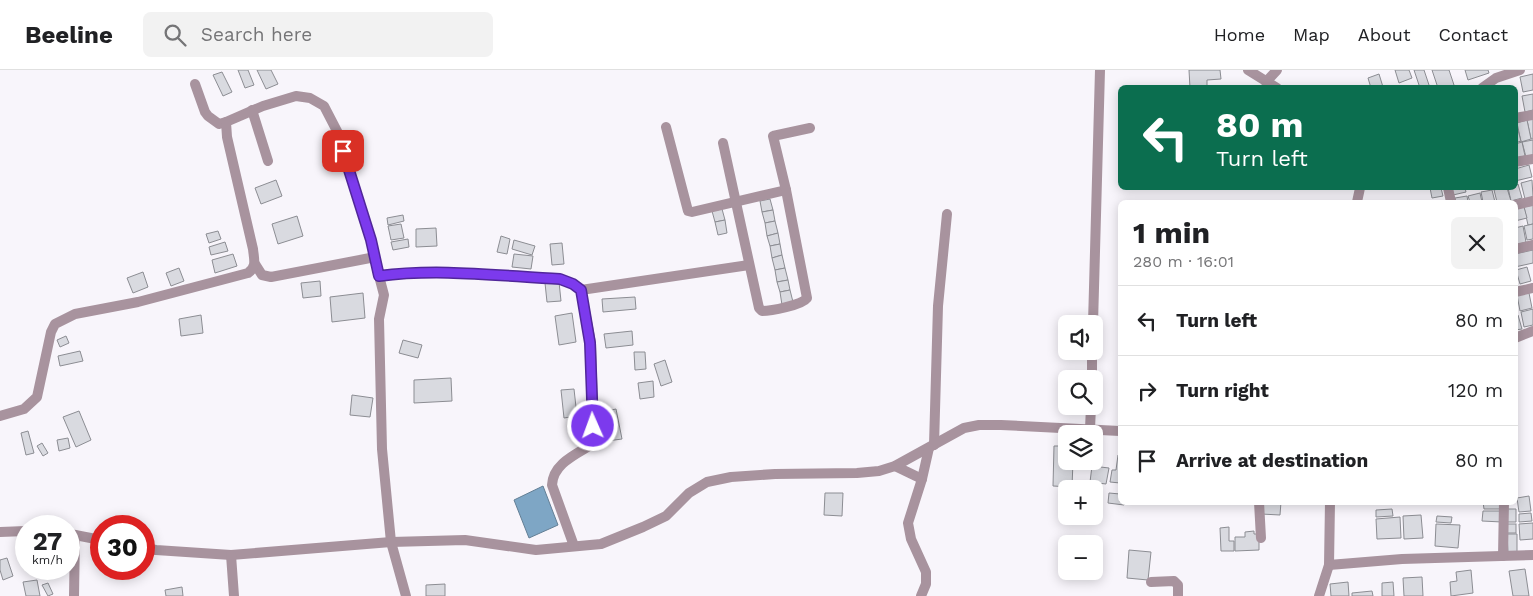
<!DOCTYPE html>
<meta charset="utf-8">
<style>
body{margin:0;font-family:"Work Sans",sans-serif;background:#f2f2f2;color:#202124;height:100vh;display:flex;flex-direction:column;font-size:19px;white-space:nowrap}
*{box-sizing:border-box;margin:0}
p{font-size:16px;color:#757577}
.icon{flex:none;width:28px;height:28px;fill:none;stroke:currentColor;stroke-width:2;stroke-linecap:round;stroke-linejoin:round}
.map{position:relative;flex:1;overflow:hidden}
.details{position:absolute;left:1118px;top:130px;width:400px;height:305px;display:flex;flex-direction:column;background:#fff;border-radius:8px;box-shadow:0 2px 12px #0003}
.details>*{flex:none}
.guide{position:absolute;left:1118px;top:15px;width:400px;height:105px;border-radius:8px;box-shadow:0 2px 12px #0003;background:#0b6e4f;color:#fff;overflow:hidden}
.buttons{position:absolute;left:1058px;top:245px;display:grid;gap:10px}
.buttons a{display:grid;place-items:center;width:45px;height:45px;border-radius:8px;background:#fff;box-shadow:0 2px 12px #0003;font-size:25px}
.speed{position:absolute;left:15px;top:445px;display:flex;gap:10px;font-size:25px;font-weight:700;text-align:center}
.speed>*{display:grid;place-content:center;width:65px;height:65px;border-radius:50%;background:#fff;box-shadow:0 2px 12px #0003;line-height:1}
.speed small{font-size:12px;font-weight:400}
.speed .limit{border:8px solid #d22;background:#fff;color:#111}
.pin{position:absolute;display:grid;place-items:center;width:42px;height:42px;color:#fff;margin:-21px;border-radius:10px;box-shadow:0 2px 8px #0006}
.me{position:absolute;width:55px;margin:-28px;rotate:358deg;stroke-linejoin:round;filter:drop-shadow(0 0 4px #0008)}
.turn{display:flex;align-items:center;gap:18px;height:105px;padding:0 15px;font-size:22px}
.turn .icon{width:65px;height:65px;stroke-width:2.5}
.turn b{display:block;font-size:35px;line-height:42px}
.round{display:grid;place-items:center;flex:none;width:52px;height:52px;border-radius:8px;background:#f2f2f2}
.head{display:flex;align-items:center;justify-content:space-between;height:85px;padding:0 15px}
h1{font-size:30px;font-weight:700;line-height:38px}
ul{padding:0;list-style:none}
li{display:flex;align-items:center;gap:15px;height:70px;padding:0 15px;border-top:1px solid #e0e0e0}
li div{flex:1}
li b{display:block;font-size:19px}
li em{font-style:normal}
header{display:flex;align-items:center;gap:30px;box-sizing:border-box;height:70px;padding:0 25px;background:#fff;border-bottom:1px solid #e0e0e0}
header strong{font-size:24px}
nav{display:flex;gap:28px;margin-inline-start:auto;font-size:18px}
.search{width:350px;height:45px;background:#f2f2f2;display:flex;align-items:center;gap:12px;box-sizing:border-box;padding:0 18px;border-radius:8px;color:#757577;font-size:19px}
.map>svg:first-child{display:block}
</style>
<header>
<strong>Beeline</strong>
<div class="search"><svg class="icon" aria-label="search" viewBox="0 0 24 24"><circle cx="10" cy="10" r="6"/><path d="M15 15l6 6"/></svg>Search here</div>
<nav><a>Home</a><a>Map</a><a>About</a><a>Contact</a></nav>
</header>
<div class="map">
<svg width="1533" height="526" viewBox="0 0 1533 526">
<rect width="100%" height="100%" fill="#f8f5fb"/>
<polygon fill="#7ea6c5" stroke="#637f95" points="543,416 558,455 529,468 514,430"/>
<g fill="#d9dae0" stroke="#8c8d93">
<polygon points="238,0 248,0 254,15 245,18"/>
<polygon points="257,0 271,0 278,14 266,19"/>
<polygon points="1189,0 1220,0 1221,9 1207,10 1207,17 1190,18"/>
<polygon points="1395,0 1409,0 1412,8 1399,13"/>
<polygon points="1414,0 1424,0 1430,18 1420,18"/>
<polygon points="1432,0 1449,0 1454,15 1449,18 1438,18"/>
<polygon points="1465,0 1488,0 1489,3 1468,10"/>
<polygon points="222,2 232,22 223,26 213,5"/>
<polygon points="1379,4 1383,17 1371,18 1368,8"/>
<polygon points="1533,4 1533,20 1523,22 1520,7"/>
<polygon points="1533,24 1533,40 1525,42 1522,26"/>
<polygon points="1533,49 1533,69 1531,69 1527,50"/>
<polygon points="1527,50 1531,69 1521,72 1517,53"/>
<polygon points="1515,53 1516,53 1521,71 1515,73"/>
<polygon points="1533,70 1533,85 1526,87 1522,72"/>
<polygon points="1522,72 1525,86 1515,88 1515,74"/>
<polygon points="1529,95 1532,107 1515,111 1515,99"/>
<polygon points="276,110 282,126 261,134 255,118"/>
<polygon points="1532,110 1533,127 1525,129 1521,113"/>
<polygon points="1518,114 1522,128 1511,131 1508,118 1515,118 1515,115"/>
<polygon points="1430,118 1441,118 1443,126 1432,128"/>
<polygon points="1451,118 1465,118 1466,122 1453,125"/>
<polygon points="1502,118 1507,118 1511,131 1497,132 1494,120"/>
<polygon points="1492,120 1495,132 1483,132 1481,122"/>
<polygon points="1480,123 1482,132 1470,132 1468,126"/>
<polygon points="1467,126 1468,132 1456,132 1455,128"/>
<polygon points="770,129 773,140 762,142 760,131"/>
<polygon points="1533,135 1533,154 1528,155 1524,137"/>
<polygon points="1524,137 1527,148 1515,151 1515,139"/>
<polygon points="722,139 725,150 715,152 712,141"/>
<polygon points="773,140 775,151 765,153 762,142"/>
<polygon points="403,145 404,151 388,155 387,148"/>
<polygon points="297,146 303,166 278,174 272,154"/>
<polygon points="725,150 727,163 718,165 715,152"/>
<polygon points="775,151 778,163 767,166 765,153"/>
<polygon points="401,154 404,168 391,170 388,156"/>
<polygon points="1533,154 1533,169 1527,170 1524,156"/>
<polygon points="1523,156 1526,172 1516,175 1515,158"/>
<polygon points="436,158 437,176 416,177 416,159"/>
<polygon points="218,161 221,169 209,173 206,164"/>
<polygon points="778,163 780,174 770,176 767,166"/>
<polygon points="501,166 510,169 507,184 497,182"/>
<polygon points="408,169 409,177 393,180 391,172"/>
<polygon points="514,170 535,176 532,185 512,179"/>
<polygon points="225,172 228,181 211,185 209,177"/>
<polygon points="562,173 564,194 552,195 550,174"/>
<polygon points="780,174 782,185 772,188 770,176"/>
<polygon points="1533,180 1533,193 1515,197 1515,184"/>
<polygon points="233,184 237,196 215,203 212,190"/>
<polygon points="514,184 533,186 531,199 512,197"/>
<polygon points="782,185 785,198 775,200 772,188"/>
<polygon points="1527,197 1531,211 1520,214 1516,200"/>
<polygon points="179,198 184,211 171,216 166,203"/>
<polygon points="785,198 788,210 777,212 775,200"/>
<polygon points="143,202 148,217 133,223 127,208"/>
<polygon points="788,210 790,220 780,222 777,212"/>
<polygon points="320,211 321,226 303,228 301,213"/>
<polygon points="559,212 561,231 547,232 545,213"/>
<polygon points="790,220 793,232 782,235 780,222"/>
<polygon points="363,223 365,248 332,252 330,227"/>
<polygon points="1529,223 1532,238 1520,241 1517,225"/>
<polygon points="635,227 636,239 603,242 602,229"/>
<polygon points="1533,239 1533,255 1524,257 1521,242"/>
<polygon points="572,243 576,272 559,275 555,246"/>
<polygon points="201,245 203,263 181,266 179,249"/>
<polygon points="1518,245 1522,259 1515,260 1515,246"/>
<polygon points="632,261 633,275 606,278 604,264"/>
<polygon points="66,266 69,273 60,277 57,270"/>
<polygon points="403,270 422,275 418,288 399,283"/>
<polygon points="80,281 83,291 60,296 58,286"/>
<polygon points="634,282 645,282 646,299 635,300"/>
<polygon points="665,290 672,312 661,316 654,294"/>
<polygon points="451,308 452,331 414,333 414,310"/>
<polygon points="653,311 654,327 640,329 638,313"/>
<polygon points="574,319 577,346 564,348 561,320"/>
<polygon points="352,325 373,328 370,347 350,345"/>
<polygon points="616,339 622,369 607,371 602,342"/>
<polygon points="79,341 91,370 76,377 63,347"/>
<polygon points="28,361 34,383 26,385 21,363"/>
<polygon points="68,368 70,378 59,381 57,370"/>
<polygon points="42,373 48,383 43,386 37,376"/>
<polygon points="1054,376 1066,376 1066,391 1073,391 1072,417 1053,416"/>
<polygon points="1118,385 1120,385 1120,413 1110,412 1112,400 1116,400"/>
<polygon points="1092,396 1109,398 1106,414 1090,412"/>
<polygon points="825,423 843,423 842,446 824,445"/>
<polygon points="1109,423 1120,424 1120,432 1125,432 1124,435 1108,433"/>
<polygon points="1529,426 1531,441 1519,442 1517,428"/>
<polygon points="1261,432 1281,432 1280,445 1261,444"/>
<polygon points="1483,432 1502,432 1502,439 1484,439"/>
<polygon points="1392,439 1393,446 1376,447 1376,440"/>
<polygon points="1506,439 1516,439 1516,452 1507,452"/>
<polygon points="1483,441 1502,441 1502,452 1482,451"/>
<polygon points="1531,443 1532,451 1519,452 1519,444"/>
<polygon points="1421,445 1423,468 1404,469 1403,446"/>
<polygon points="1437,446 1452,447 1451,453 1436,452"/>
<polygon points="1400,447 1401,468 1377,469 1376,449"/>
<polygon points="1533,453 1533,469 1520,470 1519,454"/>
<polygon points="1436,454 1460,455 1458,478 1435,476"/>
<rect x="1506" y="454" width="10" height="9"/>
<polygon points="1229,457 1229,471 1234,471 1234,481 1221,481 1220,458"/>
<polygon points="1254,461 1254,464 1259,464 1259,480 1235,481 1235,467 1245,467 1245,462"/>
<polygon points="1507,464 1517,464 1517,482 1508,482"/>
<polygon points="1129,480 1151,482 1148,510 1127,508"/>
<polygon points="7,488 13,506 3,510 0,500 0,490"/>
<polygon points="1525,499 1529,526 1513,526 1509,501"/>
<polygon points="1471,500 1473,523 1451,526 1450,512 1457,511 1456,502"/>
<polygon points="1422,507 1423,526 1404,526 1403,508"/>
<polygon points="37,510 40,526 26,526 23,512"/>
<polygon points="1348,512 1349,526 1331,526 1330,514"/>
<polygon points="1393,512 1394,526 1382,526 1382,513"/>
<polygon points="48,513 53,524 48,526 42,515"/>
<polygon points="445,514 445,526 426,526 426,515"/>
<polygon points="182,517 183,526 166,526 165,520"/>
<polygon points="1372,521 1373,526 1352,526 1352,523"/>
</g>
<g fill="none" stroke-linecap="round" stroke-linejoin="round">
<g stroke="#a8939e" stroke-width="10">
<polyline points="1248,0 1277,18"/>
<polyline points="1266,12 1277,0"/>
<polyline points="195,14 205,42 208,46 219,54 226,52"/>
<polyline points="1482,18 1496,8 1520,0"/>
<polyline points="252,40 268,91"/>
<polyline points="1515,48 1533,45"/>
<polyline points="666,57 688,141 692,142 786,120"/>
<path d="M723,73L759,238L762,241C771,241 802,235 807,228L786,120L773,66L810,58"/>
<polyline points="1515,92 1533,89"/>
<polyline points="1448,118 1451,132"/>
<polyline points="1357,132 1360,118"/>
<polyline points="1515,135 1533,131"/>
<polyline points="1515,179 1533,175"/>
<polyline points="255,194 262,205 271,207 370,188 374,183"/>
<polyline points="581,220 749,195"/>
<polyline points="1515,222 1533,218"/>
<polyline points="1093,254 1100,0"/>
<polyline points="1515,268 1533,261"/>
<polyline points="1092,309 1092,281"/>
<path d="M0,346L24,339L37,327L51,262L55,254L75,244L138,232L248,203C257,197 254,189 253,179L227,67L226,52L263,36L296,26L310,28L324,36L338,63L371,170L379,206"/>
<polyline points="1090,359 1091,336"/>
<polyline points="934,375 938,236 947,144"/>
<polyline points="895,396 922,409"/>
<polyline points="1259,432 1261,468"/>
<polyline points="1330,432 1329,495 1402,489 1533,485"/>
<polyline points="0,462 26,461"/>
<polyline points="70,464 101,470"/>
<polyline points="144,478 156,480 231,485 391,472 465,470 536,480 601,474 643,457 666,446 689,423 707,412 731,407 775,404 857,403 879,401 895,396 964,358 979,355 1001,355 1120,361"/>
<polyline points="231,485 234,526"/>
<polyline points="1503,486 1504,432"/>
<polyline points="1151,512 1174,511 1178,515 1178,526"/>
<polyline points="74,526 75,465"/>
<path d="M406,526L391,472L382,379L379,249L384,225L379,206C439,198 500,206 560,209L573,214L581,220L591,273L594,373C577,384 553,393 552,415L574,476"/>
<polyline points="921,526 926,514 926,502 911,469 908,453 922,409 929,378"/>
<polyline points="1319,526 1329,495"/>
</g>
</g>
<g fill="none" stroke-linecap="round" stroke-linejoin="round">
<g stroke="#51269a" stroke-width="12">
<path id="route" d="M343,81L371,170L379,206C439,198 500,206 560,209L573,214L581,220L590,273L593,356"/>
</g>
<use href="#route" stroke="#7c3aed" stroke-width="9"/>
</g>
</svg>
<div class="buttons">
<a><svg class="icon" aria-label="sound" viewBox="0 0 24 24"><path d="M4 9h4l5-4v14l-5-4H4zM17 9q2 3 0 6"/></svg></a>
<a><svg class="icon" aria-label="search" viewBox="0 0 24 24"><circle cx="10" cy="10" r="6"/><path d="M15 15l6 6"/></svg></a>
<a><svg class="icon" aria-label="layers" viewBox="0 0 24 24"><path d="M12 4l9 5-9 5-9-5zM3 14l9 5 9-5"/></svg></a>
<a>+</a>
<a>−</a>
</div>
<div class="speed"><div>27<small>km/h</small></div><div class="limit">30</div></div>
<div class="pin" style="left:343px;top:81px;background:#d93025"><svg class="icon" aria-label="arrive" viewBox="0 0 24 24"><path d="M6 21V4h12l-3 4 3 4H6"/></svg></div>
<svg class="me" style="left:593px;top:356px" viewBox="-20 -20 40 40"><circle r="17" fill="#7c3aed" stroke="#fff" stroke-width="3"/><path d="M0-11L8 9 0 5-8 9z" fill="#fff"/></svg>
<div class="guide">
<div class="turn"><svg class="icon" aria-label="left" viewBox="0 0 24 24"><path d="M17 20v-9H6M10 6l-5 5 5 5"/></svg><div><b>80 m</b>Turn left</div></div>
</div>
<section class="details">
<div class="head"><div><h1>1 min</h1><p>280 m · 16:01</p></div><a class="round"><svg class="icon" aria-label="close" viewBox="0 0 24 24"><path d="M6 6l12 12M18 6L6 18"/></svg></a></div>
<ul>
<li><svg class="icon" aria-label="left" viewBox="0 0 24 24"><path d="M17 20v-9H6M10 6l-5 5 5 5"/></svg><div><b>Turn left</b></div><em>80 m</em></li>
<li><svg class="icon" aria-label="right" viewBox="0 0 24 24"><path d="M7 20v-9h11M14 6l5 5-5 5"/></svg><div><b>Turn right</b></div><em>120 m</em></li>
<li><svg class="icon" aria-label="arrive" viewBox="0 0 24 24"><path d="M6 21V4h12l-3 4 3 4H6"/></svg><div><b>Arrive at destination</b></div><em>80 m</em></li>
</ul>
</section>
</div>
